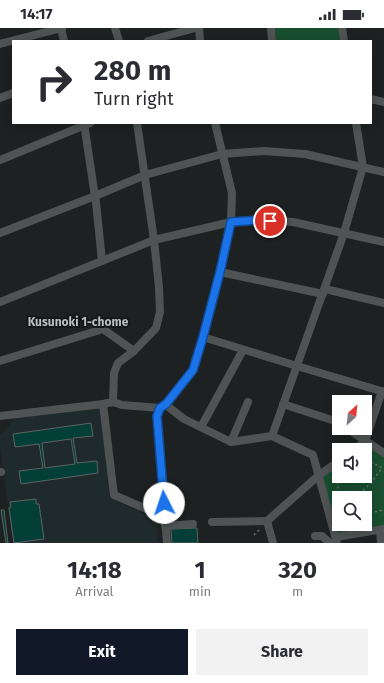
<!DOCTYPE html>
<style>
body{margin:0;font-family:"Fira Sans",sans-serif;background:#f2f2f3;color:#2b2b33;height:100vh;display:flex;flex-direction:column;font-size:15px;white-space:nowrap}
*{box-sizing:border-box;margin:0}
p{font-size:13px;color:#7c7c81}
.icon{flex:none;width:22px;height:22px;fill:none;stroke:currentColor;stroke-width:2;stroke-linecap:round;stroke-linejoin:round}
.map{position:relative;height:515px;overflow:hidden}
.panel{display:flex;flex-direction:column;background:#fff;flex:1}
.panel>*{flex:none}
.guide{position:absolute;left:12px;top:12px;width:360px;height:84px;border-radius:0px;box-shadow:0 2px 10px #0003;background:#fff;color:#2b2b33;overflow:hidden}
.needle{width:26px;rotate:27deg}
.buttons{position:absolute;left:332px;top:367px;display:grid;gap:8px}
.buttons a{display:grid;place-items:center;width:40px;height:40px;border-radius:0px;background:#fff;box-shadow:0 2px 10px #0003;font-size:20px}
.pin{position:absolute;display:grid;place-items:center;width:34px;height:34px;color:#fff;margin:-17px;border:2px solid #fff;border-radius:50%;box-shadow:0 1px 4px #0007}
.me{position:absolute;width:44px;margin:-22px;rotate:356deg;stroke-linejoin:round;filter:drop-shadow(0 0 3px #0008)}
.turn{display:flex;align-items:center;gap:14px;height:84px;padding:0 16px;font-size:18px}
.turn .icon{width:52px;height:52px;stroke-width:2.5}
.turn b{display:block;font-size:28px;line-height:34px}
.eta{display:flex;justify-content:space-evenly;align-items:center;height:68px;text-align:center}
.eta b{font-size:24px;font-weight:700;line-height:28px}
.primary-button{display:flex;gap:8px;margin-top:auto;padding:8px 16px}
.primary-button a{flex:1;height:46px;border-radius:0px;background:#111827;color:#fff;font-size:16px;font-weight:700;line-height:46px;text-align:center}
.primary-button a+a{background:#f2f2f3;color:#2b2b33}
.status{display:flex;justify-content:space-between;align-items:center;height:28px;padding:0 20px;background:#fff;direction:ltr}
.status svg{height:11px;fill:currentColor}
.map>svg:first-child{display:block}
</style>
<div class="status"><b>14:17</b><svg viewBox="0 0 49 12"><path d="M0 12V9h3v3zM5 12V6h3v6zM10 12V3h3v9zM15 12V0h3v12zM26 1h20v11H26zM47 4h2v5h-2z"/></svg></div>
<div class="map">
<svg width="384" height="515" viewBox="0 0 384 515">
<rect width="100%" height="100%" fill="#1d2121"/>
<polygon fill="#1e2a2b" points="101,379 114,472 157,492 158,515 13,515 0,420 0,408 16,389"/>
<g fill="#194e30" fill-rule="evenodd">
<polygon points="275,0 338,0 340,13 276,13"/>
<path d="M367,418L384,427V500L338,505L322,449L339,437V448H365V422H361ZM339,470H365V496H339Z"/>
</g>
<g fill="#033f36" stroke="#5e6362" fill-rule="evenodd">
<path d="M91,395L93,408L73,410L77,435L97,433L98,445L21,456L19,443L43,440L39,416L15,419L13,406ZM71,411L75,436L45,440L42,415Z"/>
<polygon points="36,471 36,476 39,476 44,511 14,515 9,480 11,479 10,474"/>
<polygon points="1,482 4,482 8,515 6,515"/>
<polygon points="197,500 198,515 172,515 171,501"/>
</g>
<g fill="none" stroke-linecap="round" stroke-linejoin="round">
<g stroke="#6f7373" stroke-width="1.5" stroke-dasharray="2 3" stroke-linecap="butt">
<polyline points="341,470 337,456 344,448"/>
<polyline points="357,470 360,465 371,455 382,440 366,431 365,432"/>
<polyline points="365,483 374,484 384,482"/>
<polyline points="254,507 260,501"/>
</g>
<g stroke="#4f5354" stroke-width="8">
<polyline points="61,0 64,13"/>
<polyline points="115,0 119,13"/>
<polyline points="199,0 200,13"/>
<polyline points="271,0 272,13"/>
<polyline points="342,0 344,13"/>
<polyline points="148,13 195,0"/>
<polyline points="0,16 62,0"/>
<polyline points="0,70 13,65"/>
<polyline points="371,71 384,74"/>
<polyline points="84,95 94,162 96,174 102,233"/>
<polyline points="0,132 90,95"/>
<polyline points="0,205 95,168 145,147 222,126 264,123 305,126 384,144"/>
<polyline points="220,244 323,266"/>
<polyline points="325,261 384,275"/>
<polyline points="0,274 154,212 231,194 259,192 293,194 384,214"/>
<polyline points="203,309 297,338 384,364"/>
<polyline points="0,333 103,301 134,323"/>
<polyline points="113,374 114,345 118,335 134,323 156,300 160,284 159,259 154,212 137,95"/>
<polyline points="103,376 114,467 165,489"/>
<polyline points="283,376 335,393 339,395"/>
<polyline points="166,377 184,391 231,414 272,408 313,427 337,515"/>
<polyline points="0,388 103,376 113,374 122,377 160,380"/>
<polyline points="201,399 243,322"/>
<polyline points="346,400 384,425"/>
<polyline points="272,408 344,205 363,139 356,95"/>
<polyline points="231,414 248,374"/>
<polyline points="354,422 365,413 382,363"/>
<polyline points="0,444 1,444"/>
<polyline points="212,494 267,493"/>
<polyline points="165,498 193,496"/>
<polyline points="380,502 381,515"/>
<polyline points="315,508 322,508 330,515"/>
<polyline points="336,509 384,501"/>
<polyline points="167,515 157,388 160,380 166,377 193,342 203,309 220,244 231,194 232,165 215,95"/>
<polyline points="273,515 267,493 318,448 339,433"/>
</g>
</g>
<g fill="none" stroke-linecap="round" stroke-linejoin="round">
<g stroke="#114b97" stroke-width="10">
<polyline id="route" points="164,475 157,388 160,380 166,376 193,342 203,309 220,244 231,194 259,192 270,193"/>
</g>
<use href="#route" stroke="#1a73e8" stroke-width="7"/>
</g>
<g text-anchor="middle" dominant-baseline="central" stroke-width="4" stroke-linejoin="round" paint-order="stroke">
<g font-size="12" font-weight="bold" fill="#babfc0" stroke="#141718">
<text x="78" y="294">Kusunoki 1-chome</text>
</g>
</g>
</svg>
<div class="buttons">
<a><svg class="needle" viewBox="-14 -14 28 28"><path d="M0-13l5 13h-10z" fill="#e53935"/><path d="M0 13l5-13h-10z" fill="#7c7c81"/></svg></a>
<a><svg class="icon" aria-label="sound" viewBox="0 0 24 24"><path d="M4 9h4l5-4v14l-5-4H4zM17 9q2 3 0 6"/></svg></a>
<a><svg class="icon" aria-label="search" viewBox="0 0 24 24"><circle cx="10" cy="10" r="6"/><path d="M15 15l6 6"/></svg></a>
</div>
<div class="pin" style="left:270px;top:193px;background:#d93025"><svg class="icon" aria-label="arrive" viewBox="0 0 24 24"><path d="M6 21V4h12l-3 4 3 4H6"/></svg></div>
<svg class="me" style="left:164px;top:475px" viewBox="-20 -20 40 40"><circle r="19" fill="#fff"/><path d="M0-13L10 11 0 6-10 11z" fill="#1a73e8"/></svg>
<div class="guide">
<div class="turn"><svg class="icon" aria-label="right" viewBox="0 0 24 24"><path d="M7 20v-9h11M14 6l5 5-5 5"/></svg><div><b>280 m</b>Turn right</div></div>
</div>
</div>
<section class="panel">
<div class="eta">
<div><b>14:18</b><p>Arrival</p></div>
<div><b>1</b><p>min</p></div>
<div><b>320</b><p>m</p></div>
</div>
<div class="primary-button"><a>Exit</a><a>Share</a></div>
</section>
